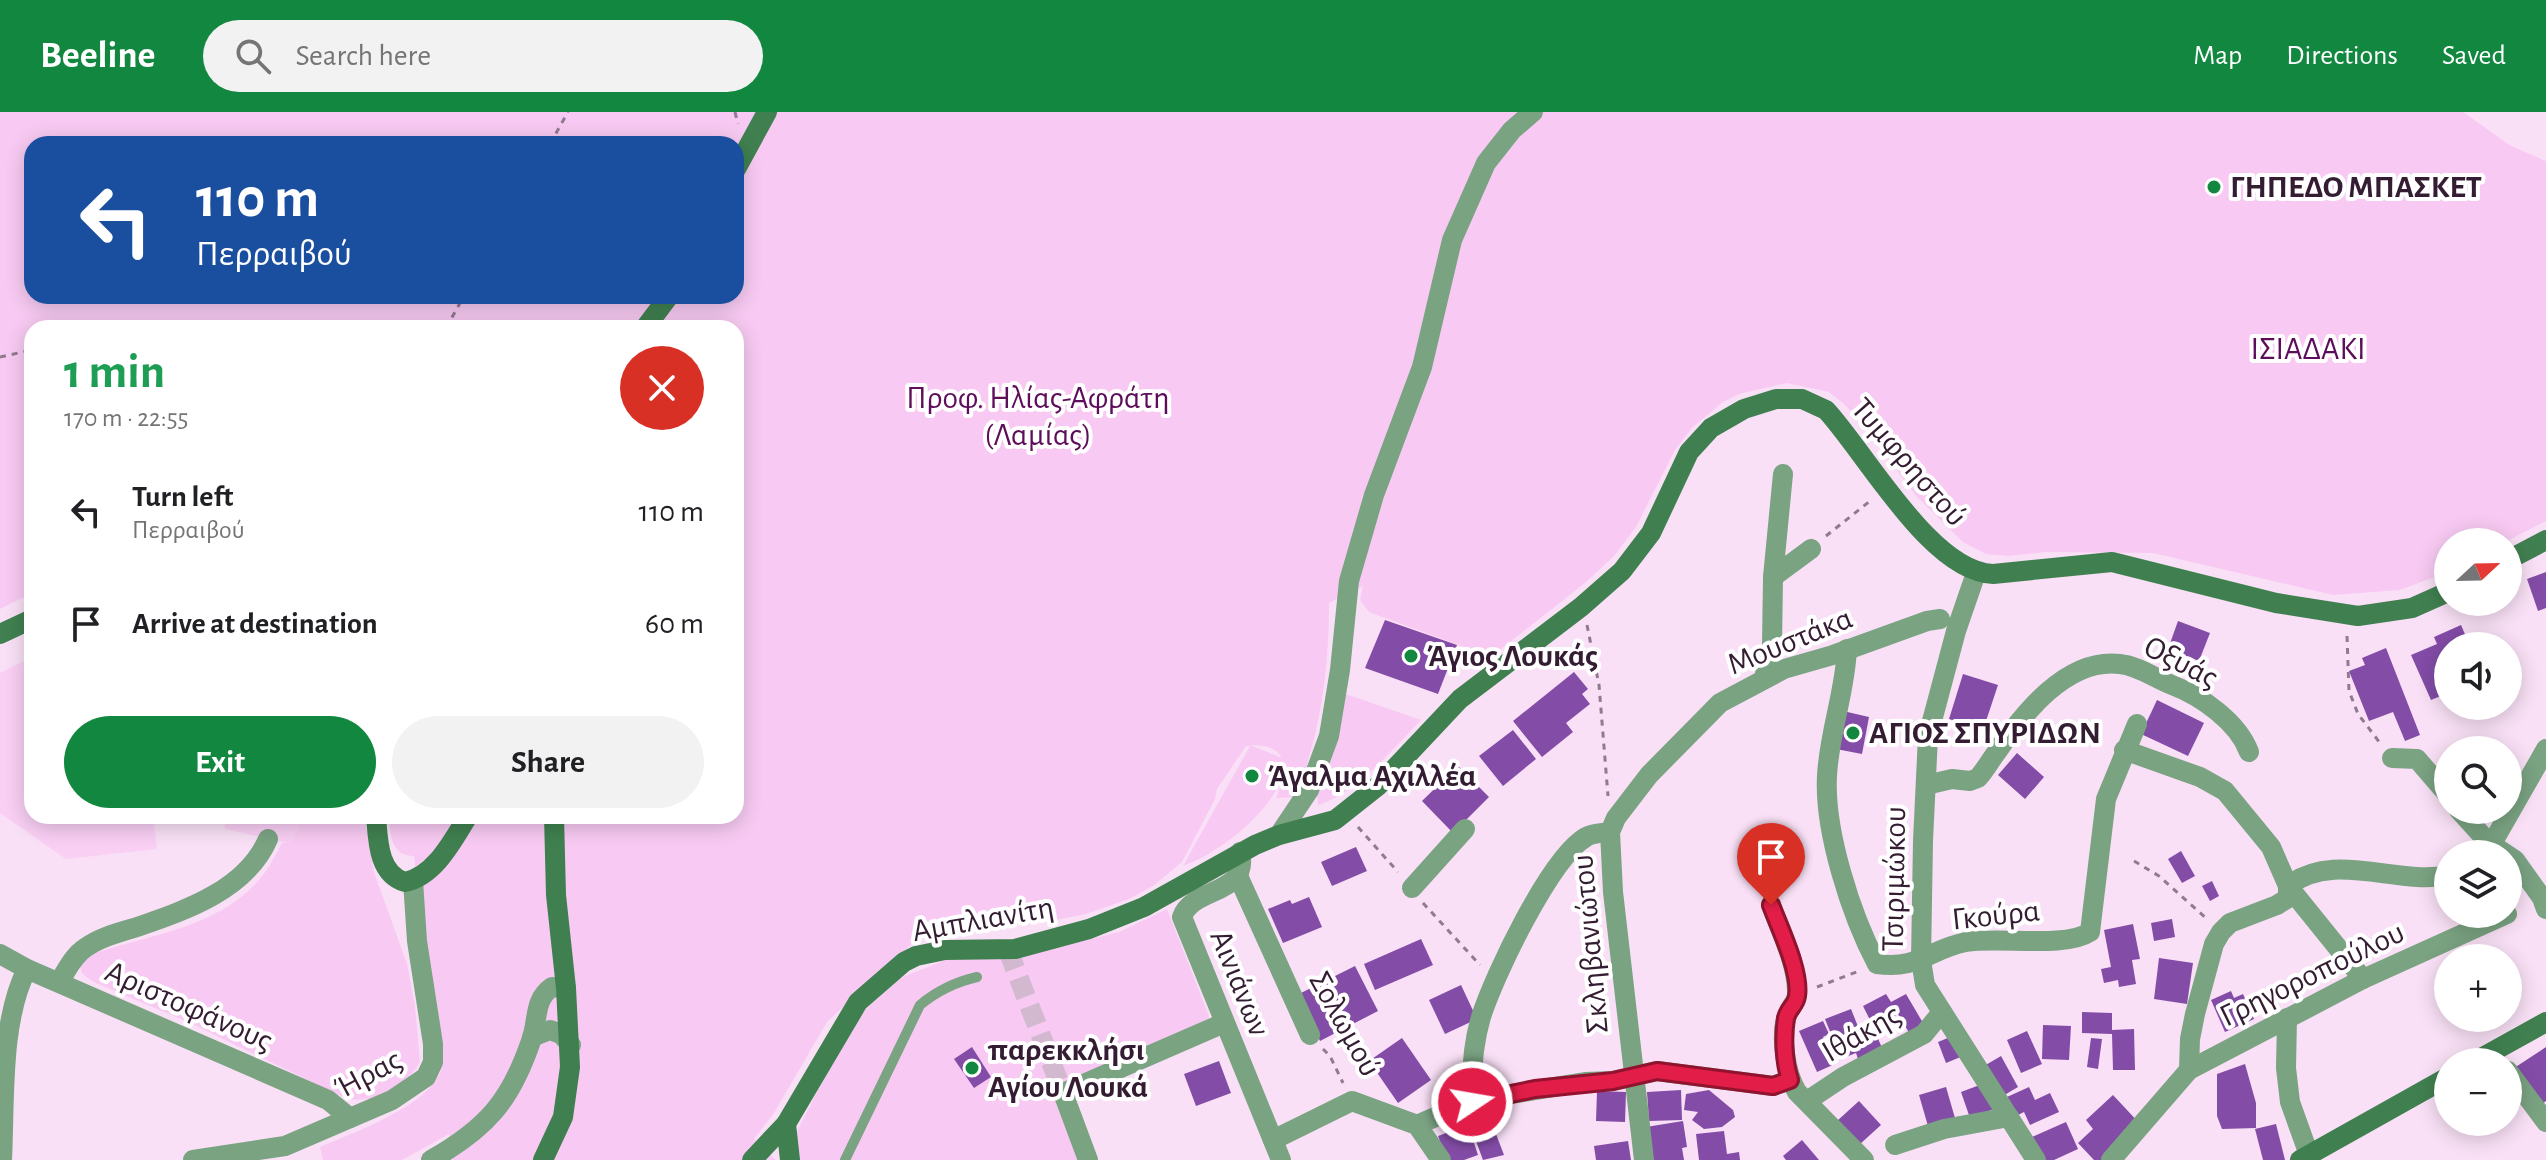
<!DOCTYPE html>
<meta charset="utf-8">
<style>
body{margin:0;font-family:"Alegreya Sans",sans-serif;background:#f2f2f2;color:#202124;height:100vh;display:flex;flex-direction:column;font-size:30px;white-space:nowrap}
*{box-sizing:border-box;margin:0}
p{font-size:26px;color:#757577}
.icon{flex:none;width:44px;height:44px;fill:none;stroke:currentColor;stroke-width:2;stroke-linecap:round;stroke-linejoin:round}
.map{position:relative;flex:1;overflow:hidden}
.side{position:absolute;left:24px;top:208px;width:720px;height:504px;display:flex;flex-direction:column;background:#fff;border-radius:24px;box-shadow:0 4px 20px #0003}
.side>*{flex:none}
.banner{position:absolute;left:24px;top:24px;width:720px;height:168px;border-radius:24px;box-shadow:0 4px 20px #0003;background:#1a4fa0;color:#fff;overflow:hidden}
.needle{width:52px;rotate:68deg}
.buttons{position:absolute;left:2434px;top:416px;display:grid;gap:16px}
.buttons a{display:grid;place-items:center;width:88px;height:88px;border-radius:50%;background:#fff;box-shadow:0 4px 20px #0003;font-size:40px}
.pin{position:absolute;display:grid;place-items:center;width:68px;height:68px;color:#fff;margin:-82px -34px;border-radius:50% 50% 50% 0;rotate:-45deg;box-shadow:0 0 8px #0007}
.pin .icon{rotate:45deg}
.me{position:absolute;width:88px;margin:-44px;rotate:78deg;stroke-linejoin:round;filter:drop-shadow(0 0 6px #0008)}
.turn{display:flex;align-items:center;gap:28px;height:168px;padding:0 40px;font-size:36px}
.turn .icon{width:104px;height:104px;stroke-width:2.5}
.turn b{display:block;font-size:56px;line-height:68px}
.round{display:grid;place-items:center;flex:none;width:84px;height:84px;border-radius:42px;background:#f2f2f2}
.head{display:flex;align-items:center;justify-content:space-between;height:136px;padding:0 40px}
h1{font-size:48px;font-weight:600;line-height:60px;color:#1e9e55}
.action{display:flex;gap:16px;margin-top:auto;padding:16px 40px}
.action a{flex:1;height:92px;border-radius:48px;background:#118740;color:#fff;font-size:32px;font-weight:600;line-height:92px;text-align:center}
.action a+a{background:#f2f2f2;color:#202124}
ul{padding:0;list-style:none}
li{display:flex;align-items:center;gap:24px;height:112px;padding:0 40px}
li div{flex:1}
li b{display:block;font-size:30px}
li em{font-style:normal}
header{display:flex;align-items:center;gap:48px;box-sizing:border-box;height:112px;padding:0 40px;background:#118740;color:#fff}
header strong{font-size:38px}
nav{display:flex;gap:44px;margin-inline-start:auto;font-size:28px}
.search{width:560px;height:72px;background:#f2f2f2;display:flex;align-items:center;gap:20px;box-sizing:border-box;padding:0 28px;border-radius:44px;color:#757577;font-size:30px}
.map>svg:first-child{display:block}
</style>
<header>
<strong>Beeline</strong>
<div class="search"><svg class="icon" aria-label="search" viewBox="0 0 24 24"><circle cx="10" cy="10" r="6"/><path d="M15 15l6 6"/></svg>Search here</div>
<nav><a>Map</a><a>Directions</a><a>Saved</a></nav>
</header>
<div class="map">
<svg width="2546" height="1048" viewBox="0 0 2546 1048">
<rect width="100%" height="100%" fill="#f9e0f6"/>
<g fill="#f9cff4">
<polygon points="32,545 32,704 153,704 157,737 66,747 0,701 0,561"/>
<polygon points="224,704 303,704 292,732 225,717"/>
</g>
<g fill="#f8caf3" fill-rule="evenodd">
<path d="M0,0H2463L2511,34L2546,49V409L2505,430H2448V460L2400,478L2333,483L2153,441L2047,440L2008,444L1986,442L1963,430L1916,384L1856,304L1843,291L1829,280L1787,271L1739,282L1723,290L1692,316L1675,338L1636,415L1614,444L1585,471L1491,545L1369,500L1360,488L1363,474L1329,491C1329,543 1324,595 1309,645C1305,660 1304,672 1294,685L1276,686C1288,657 1290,632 1250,633L1282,646C1281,654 1281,665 1279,672C1265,705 1216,743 1183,754L1250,634H1246L1217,677L1215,687L1182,750L1153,774L1129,787L1086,802L1046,810L926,819L827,910L774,1001L754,1027L776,1048H453L449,1022L402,1048H323L320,1035C354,1020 428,995 441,958L414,744C391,744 390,723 389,704H736V216H32V481L0,497ZM32,32H736V184H32Z"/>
<path d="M1346,582L1421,608C1395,635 1354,683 1318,693L1317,683Z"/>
<path d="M303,704H364L374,760L407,852L415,894L420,950C409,971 375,992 350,987C344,986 338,982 332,980L188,910L96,871C86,865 79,862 80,850L89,843C150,822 225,816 266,759C272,750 277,740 282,731H292Z"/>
<polygon points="1167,797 1209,904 1208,912 1051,978 1078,1048 793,1048 797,1019 854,908 900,866 946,848 1019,845 1119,820"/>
</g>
<g fill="#834ca7">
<polygon points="2546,460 2546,496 2538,499 2527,467"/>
<polygon points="1385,508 1457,533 1438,582 1365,556"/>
<polygon points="2178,509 2210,521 2199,549 2168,537"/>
<polygon points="2461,513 2470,534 2448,534 2448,581 2431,588 2411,543 2437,532 2434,525"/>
<polygon points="2386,536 2420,623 2405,629 2393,600 2369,609 2349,559 2365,553 2362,546"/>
<polygon points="1574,560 1588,577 1582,582 1590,592 1566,611 1573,620 1542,645 1513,609"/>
<polygon points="1963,562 1998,573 1983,618 1949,607"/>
<polygon points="2157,588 2204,611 2188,644 2141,622"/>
<polygon points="1843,599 1869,605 1862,642 1836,637"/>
<polygon points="1513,618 1536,647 1503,674 1479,644"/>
<polygon points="2017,641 2044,665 2025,687 1998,663"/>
<polygon points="1458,654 1489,685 1453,721 1422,689"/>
<polygon points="1356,735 1367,759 1332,774 1321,750"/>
<polygon points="2181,739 2195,764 2182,771 2168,747"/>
<polygon points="2212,769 2219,784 2210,789 2202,774"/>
<polygon points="1309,785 1322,815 1283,831 1268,797 1290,788 1292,792"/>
<polygon points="2172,807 2175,825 2154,829 2151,811"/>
<polygon points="2133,812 2140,847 2132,848 2136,872 2119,875 2118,868 2104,871 2101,857 2111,855 2104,818"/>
<polygon points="1421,827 1433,853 1375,878 1364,852"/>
<polygon points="2159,846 2193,851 2187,892 2154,887"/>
<polygon points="1355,854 1378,899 1320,929 1297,883"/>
<polygon points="1461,873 1477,907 1445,922 1429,888"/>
<polygon points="2231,879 2234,886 2243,882 2254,907 2225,920 2211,888"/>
<polygon points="1886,882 1891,890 1906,882 1926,916 1911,924 1898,902 1888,908 1893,916 1878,924 1863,894"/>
<polygon points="1851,897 1863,927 1876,922 1883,938 1859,950 1856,941 1841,947 1825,907"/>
<polygon points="2082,900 2112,901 2112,918 2134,917 2135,958 2113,958 2112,922 2082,921"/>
<polygon points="1823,909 1829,922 1823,925 1835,952 1817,960 1799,919"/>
<polygon points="2043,913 2071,914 2069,948 2042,947"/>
<polygon points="2027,919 2042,952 2021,961 2007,928"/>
<polygon points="1955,923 1963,944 1946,951 1938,930"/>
<polygon points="1402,926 1431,968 1398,991 1369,949"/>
<polygon points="2091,926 2102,927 2098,957 2087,955"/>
<polygon points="972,935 991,965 974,976 954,947"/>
<polygon points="2546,935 2546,989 2536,996 2511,958"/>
<polygon points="2001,944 2018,975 2001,985 1984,954"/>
<polygon points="1219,949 1231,981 1196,994 1184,962"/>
<polygon points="2245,952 2256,991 2256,1016 2222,1017 2217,1004 2217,962"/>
<polygon points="1985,971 1994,997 1970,1006 1961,980"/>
<polygon points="1946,975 1955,1006 1928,1014 1919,983"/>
<polygon points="2029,975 2035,988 2050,981 2059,1000 2030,1013 2024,1000 2016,1004 2007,985"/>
<polygon points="1681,978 1682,1008 1649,1009 1647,980"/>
<polygon points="1709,978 1733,998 1735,1005 1722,1015 1704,1017 1692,1008 1698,1000 1684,998 1686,982"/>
<polygon points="1597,979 1626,980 1625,1010 1596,1009"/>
<polygon points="2113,983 2141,1013 2103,1048 2094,1048 2078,1031 2093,1017 2086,1008"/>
<polygon points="1859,989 1881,1013 1859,1033 1837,1009"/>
<polygon points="1490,1006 1504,1043 1483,1048 1470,1013"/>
<polygon points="1683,1009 1687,1035 1682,1036 1684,1048 1651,1048 1646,1015"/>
<polygon points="2066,1010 2078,1037 2054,1048 2040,1048 2030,1026"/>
<polygon points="2276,1012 2285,1048 2263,1048 2255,1017"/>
<polygon points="1468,1013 1478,1043 1464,1048 1447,1048 1438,1024"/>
<polygon points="1724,1019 1727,1042 1739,1040 1740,1048 1699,1048 1696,1022"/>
<polygon points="1802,1028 1819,1048 1786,1048 1783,1044"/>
<polygon points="1628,1029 1631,1048 1596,1048 1594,1034"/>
</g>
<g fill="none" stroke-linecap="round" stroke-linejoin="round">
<polyline stroke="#d2b9cf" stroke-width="20" stroke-dasharray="20 10" stroke-linecap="butt" points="1008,838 1063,981"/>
<g stroke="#91798f" stroke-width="3" stroke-dasharray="6 6" stroke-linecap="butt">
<polyline points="735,0 738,12"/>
<polyline points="550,32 568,0"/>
<polyline points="446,216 464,184"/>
<polyline points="0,245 32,238"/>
<polyline points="1826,424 1870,389"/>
<polyline points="1587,513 1599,573 1608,684"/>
<polyline points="2347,524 2349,579 2358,602 2380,631"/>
<polyline points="1358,715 1398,760"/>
<polyline points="2134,749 2159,764 2206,806"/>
<polyline points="1423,791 1480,853"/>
<polyline points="1817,875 1859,859"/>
<polyline points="1323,937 1330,944 1343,971"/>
</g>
<path stroke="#7aa382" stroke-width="10" d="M845,1048L920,893C937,879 955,870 977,865"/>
<g stroke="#7aa382" stroke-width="20">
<polyline points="1976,461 1956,519 1928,624 1923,729 1921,848 1925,873 2036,1048"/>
<polyline points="1773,465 1811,437"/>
<path d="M1847,537C1845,581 1829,621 1827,664C1824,719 1851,803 1877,852C1918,858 1930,837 1966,830C1999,824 2064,837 2090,820L2106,687L2137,612"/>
<polyline points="1764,566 1772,533 1773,465 1783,362"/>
<polyline points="2124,638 2200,665 2225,679 2271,735 2288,774 2363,867"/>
<polyline points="2392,646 2417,647 2448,683"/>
<path d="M1926,673L1952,667L1970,669L1978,666C1985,658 1990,649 1996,641C2023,602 2067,545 2120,552C2139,554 2154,566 2172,573C2201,584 2238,610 2249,640"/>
<polyline points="2459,698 2488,730 2515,748 2542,786 2546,797"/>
<polyline points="1279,723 1309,678 1329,624 1340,558 1349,469 1374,383 1422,255 1452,128 1486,51 1512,18 1533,0"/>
<path d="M1240,740C1250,784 1193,774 1182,805L1281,1048"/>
<polyline points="2486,742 2546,637"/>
<polyline points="1238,764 1310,923"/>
<polyline points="1412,776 1465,717"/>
<path d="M1771,793C1781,820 1796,850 1797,878C1798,889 1792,892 1788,901C1779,922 1786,962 1797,980L1864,1048"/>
<polyline points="0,842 27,857 328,988 350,1006"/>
<path d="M59,870C67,858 73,844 85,836C100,825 120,820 137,815C186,798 246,778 268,727"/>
<polyline points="2287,906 2286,956 2290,990 2309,1043"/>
<polyline points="532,925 550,918 561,922 571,933"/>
<polyline points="2189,958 2363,867 2507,802"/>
<polyline points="2508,959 2546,1010"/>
<polyline points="1807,989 1843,965 1924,922 1942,900"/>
<path d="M1472,990C1471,962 1473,932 1481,905C1494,864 1550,746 1586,725C1592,721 1603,721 1610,720"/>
<polyline points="1417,1013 1463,993 1487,986 1585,970 1613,969 1657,959 1773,974 1790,968"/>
<polyline points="1273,1028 1352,989 1417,1013 1441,1048"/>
<polyline points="1895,1033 1944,1017 2009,1005"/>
<path d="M2,1048C5,989 0,909 27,857"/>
<polyline points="193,1048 285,1034 392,988 426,965 433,950 433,932 417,829 413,769"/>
<path d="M431,1048C487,1016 511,989 532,926C538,908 534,887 552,875L566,876"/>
<polyline points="1088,1048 1063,981 1224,911"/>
<polyline points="1644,1048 1613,780 1610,720 1616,706 1649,663 1720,591 1784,557 1833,543 1927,509 1940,507"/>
<path d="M2111,1048L2189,958L2190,927L2195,902L2214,832L2221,820L2230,811L2277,793L2288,786V774C2334,738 2397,774 2448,763"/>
</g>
<g stroke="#408050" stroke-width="20">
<polyline points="736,57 767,0"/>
<polyline points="645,216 669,184"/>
<polyline points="2508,448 2546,428"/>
<polyline points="0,522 32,507"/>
<path d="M376,704C378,728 378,762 405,770C435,764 453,728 468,704"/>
<polyline points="2474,950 2546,910"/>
<polyline points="786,1012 790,1048"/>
<polyline points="543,1048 563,1005 570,955 566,876 556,783 554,704"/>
<path d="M752,1048L786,1012L858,890L904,850L916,844L945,838L1015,837L1089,817L1144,795L1255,733L1279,723L1335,708L1378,674L1460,587L1581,495L1622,459L1651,421L1689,340L1711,316L1744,297L1776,287H1802L1826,298C1866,341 1931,460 1993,462L2112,450L2276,491L2358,504L2412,496L2448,480"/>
<polyline points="2300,1048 2448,965"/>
</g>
</g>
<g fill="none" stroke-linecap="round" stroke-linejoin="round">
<g stroke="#92132f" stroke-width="20">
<path id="route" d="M1472,990L1535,977L1613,969L1657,959L1773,974L1790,968C1784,950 1783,925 1786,906C1788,897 1796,893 1797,884C1801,860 1780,817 1771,793"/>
</g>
<use href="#route" stroke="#e11d48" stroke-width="14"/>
</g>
<g fill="#118740" stroke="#fff" stroke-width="3">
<circle cx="2214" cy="75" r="8"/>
<circle cx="1411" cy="544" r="8"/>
<circle cx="1853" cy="621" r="8"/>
<circle cx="1252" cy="664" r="8"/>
<circle cx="972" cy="956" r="8"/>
</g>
<g text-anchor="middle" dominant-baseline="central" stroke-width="8" stroke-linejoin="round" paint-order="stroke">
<g font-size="32" font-weight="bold" fill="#341d32" stroke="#fff" text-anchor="start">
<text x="2230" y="75">ΓΗΠΕΔΟ ΜΠΑΣΚΕΤ</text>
<text x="1427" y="544">Άγιος Λουκάς</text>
<text x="1869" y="621">ΑΓΙΟΣ ΣΠΥΡΙΔΩΝ</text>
<text x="1268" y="664">Άγαλμα Αχιλλέα</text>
<text x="988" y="938">παρεκκλήσι<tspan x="988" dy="37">Αγίου Λουκά</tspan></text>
</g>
<g font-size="32" fill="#5d0d5a" stroke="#fff">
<text x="2308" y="237">ΙΣΙΑΔΑΚΙ</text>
<text x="1038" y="286">Προφ. Ηλίας-Αφράτη<tspan x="1038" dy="37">(Λαμίας)</tspan></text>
</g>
<g font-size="32" fill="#341d32" stroke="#fff">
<text transform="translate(1909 350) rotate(49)">Τυμφρηστού</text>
<text transform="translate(1790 529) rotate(-22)">Μουστάκα</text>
<text transform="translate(2181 550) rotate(27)">Οξυάς</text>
<text transform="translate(1894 767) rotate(-89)">Τσιριμώκου</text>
<text transform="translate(1996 803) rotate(-6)">Γκούρα</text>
<text transform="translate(983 807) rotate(-10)">Αμπλιανίτη</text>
<text transform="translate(1590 832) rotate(-95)">Σκληβανιώτου</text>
<text transform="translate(2312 862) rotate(-26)">Γρηγοροπούλου</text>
<text transform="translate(1240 871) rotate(68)">Αινιάνων</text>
<text transform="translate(189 894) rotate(24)">Αριστοφάνους</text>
<text transform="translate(1345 912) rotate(61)">Σολωμού</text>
<text transform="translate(1861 921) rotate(-30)">Ιθάκης</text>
<text transform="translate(368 962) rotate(-28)">Ήρας</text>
</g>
</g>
</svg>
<div class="buttons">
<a><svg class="needle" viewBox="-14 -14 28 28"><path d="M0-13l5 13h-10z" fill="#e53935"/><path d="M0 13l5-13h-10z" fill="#757577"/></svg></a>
<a><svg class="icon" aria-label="sound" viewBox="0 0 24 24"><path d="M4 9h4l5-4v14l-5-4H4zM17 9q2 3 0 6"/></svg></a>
<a><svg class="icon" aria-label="search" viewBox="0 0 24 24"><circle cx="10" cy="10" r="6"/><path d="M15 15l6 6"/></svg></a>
<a><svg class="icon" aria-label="layers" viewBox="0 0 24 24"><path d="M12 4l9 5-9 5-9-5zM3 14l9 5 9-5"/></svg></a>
<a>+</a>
<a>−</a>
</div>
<div class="pin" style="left:1771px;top:793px;background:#d93025"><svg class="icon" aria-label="arrive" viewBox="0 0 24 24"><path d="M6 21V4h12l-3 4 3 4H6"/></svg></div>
<svg class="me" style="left:1472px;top:990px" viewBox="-20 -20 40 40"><circle r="17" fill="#e11d48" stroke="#fff" stroke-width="3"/><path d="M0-11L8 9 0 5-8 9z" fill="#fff"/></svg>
<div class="banner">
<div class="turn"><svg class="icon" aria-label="left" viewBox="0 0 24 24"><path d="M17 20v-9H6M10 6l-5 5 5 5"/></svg><div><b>110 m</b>Περραιβού</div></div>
</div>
<section class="side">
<div class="head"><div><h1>1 min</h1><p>170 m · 22:55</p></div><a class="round" style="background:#d93025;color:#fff"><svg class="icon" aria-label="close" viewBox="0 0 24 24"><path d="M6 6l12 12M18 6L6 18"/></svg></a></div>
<ul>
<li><svg class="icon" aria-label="left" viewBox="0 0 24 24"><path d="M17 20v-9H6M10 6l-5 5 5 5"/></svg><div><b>Turn left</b><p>Περραιβού</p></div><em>110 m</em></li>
<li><svg class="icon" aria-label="arrive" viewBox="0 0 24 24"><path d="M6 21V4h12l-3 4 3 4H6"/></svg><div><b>Arrive at destination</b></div><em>60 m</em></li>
</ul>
<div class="action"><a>Exit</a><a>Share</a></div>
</section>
</div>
